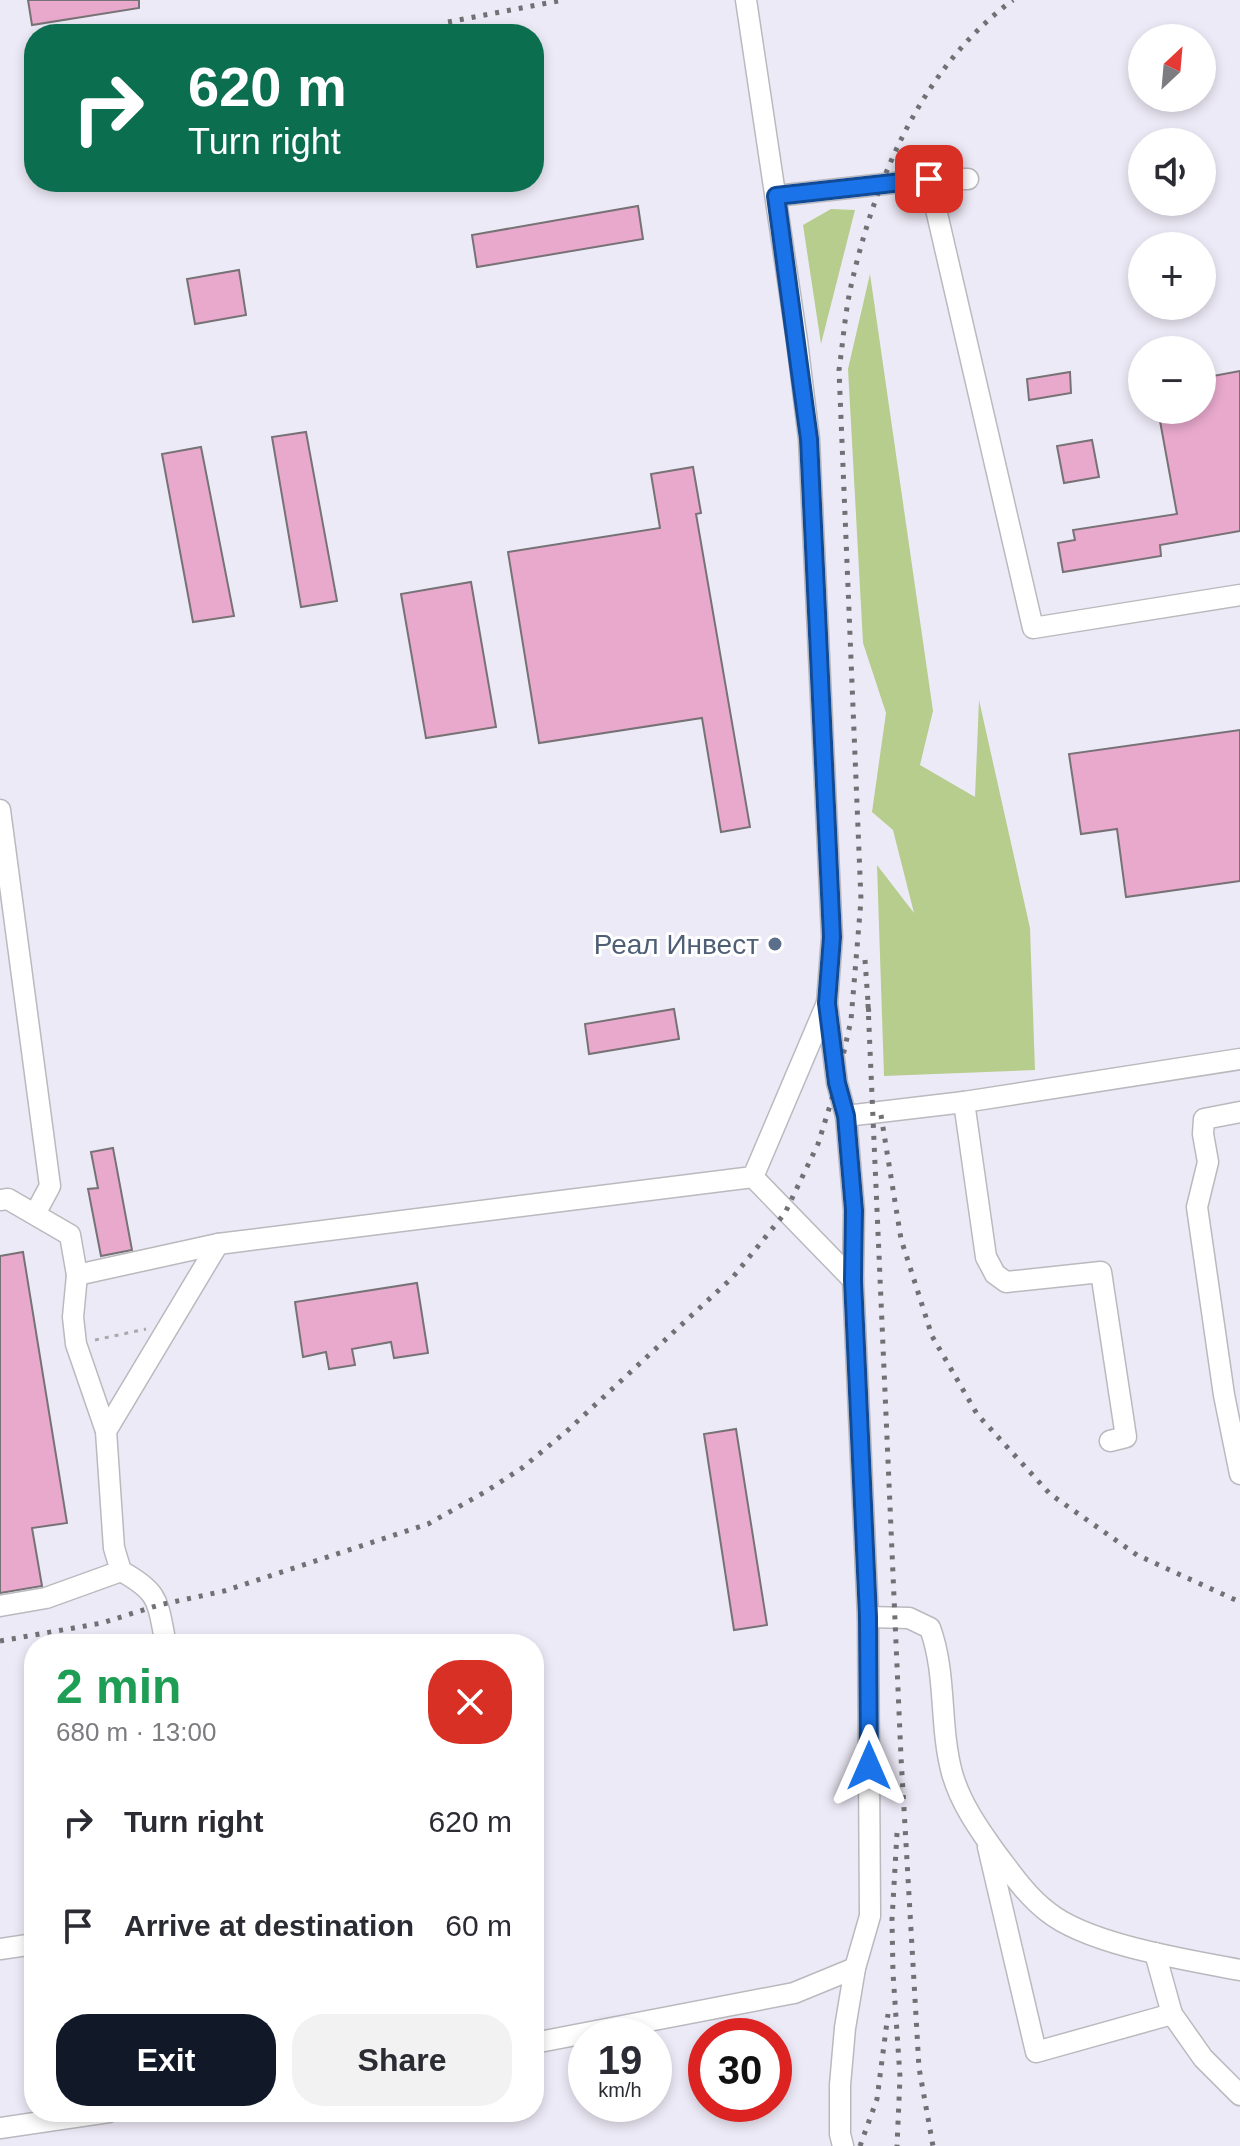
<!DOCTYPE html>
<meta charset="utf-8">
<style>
body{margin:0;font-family:Helvetica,sans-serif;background:#f2f2f3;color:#2b2b33;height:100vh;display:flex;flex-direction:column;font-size:30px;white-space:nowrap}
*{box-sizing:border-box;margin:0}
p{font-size:26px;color:#7c7c81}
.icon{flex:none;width:44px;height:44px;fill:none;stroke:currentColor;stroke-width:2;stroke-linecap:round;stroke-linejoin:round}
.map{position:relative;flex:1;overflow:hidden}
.drawer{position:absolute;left:24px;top:1634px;width:520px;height:488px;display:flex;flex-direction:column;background:#fff;border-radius:32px;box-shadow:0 4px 12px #0003}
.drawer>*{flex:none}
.banner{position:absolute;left:24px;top:24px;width:520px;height:168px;border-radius:32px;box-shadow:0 4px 12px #0003;background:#0b6e4f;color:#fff;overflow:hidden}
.needle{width:52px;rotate:26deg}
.fabs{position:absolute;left:1128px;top:24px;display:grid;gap:16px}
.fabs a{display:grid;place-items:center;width:88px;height:88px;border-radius:50%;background:#fff;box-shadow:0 4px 12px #0003;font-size:40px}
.speed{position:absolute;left:568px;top:2018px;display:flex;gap:16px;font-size:40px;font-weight:700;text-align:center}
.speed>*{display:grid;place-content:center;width:104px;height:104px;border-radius:50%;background:#fff;box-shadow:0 4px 12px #0003;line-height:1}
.speed small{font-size:20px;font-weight:400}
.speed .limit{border:12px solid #d22;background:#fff;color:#111}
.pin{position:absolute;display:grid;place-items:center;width:68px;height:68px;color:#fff;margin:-34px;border-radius:16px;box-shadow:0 4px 12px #0006}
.me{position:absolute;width:88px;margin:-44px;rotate:0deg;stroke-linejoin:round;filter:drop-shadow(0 0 6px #0008)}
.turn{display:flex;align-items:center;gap:28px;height:168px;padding:0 32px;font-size:36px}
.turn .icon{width:104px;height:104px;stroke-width:2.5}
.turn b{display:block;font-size:56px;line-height:68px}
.round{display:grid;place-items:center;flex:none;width:84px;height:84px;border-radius:32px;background:#f2f2f3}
.overview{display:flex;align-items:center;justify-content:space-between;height:136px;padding:0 32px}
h1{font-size:48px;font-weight:800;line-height:60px;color:#1e9e55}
.cta{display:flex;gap:16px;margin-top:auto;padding:16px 32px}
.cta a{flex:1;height:92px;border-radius:32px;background:#111827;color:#fff;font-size:32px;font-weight:800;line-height:92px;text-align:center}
.cta a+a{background:#f2f2f3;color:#2b2b33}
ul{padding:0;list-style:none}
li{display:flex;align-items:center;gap:24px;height:104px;padding:0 32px}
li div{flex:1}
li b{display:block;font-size:30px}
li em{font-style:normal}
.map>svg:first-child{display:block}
</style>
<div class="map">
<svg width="1240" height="2146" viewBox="0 0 1240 2146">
<rect width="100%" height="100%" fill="#f9f8fe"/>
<path fill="#edeaf7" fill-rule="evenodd" d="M0,0H1240V2146H0ZM34,34H534V182H34ZM1142,38H1202V98H1142ZM1142,142H1202V202H1142ZM1142,246H1202V306H1142ZM1142,350H1202V410H1142ZM34,1644H534V2112H34ZM586,2036H654V2104H586ZM706,2036H774V2104H706Z"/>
<g fill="#b6cd8e">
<polygon points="831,209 855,210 821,344 803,225"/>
<polygon points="870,274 933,711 920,765 975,797 979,700 1030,928 1035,1070 884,1076 877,865 914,913 893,830 872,812 886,713 863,643 848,369"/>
</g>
<g fill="#e9a9cd" stroke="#777275" stroke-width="2">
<polygon points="28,0 139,0 139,8 32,25"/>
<polygon points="638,206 643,239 477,267 472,235"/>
<polygon points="239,270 246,315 195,324 187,279"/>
<polygon points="1240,371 1240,531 1160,545 1161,556 1063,572 1058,543 1075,540 1073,530 1177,514 1158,410 1202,410 1202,378"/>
<polygon points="1070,372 1071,393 1029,400 1027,379"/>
<polygon points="306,432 337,601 301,607 272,437"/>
<polygon points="1092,440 1099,477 1064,483 1057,446"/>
<polygon points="201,447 234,616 193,622 162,454"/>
<polygon points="693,467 701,513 696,514 750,827 721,832 702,718 539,743 508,552 660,528 651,474"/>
<polygon points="471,582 496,727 426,738 401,594"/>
<polygon points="1240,730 1240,881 1126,897 1117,829 1081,834 1069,754"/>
<polygon points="674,1009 679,1039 589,1054 585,1024"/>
<polygon points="113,1148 132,1250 101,1256 88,1189 98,1188 91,1152"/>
<polygon points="23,1252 67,1523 32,1528 42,1586 0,1593 0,1256"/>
<polygon points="417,1283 428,1353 394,1358 391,1342 352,1349 355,1365 329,1369 326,1352 303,1357 295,1302"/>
<polygon points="736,1429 767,1625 734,1630 704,1434"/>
</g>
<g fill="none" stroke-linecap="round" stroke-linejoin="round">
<g stroke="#bab9be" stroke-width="23">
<g id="minor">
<polyline points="746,0 797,341 809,439 832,937 827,1003 837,1083 846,1116 854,1210 853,1280 868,1617 870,1916 855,1968 845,2028 840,2085 840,2134 843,2146"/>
<polyline points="929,179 1033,628 1240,595"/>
<polyline points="776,196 929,179 968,179"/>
<polyline points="0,810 50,1186 35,1214"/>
<polyline points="964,1102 986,1257 995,1274 1006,1282 1101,1272 1126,1437 1110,1441"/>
<polyline points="1240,1112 1204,1119 1203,1134 1208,1162 1197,1207 1224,1395 1240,1474"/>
<polyline points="846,1116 964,1102 1240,1059"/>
<polyline points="753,1177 853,1280"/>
<polyline points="0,1200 8,1199 70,1235 77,1275 218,1244 753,1177 827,1003"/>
<polyline points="77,1275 73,1317 76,1344 106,1431"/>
<polyline points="0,1606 46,1598 121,1571"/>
<path d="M868,1617L909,1618L930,1628C947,1675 939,1725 952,1773C960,1802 978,1828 996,1853C1012,1874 1027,1896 1048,1912C1089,1945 1188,1960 1240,1970"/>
<path d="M166,1644C157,1602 161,1593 121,1571L114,1548L106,1431L218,1244"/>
<polyline points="988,1847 1036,2052 1172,2014"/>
<polyline points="0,1949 34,1944"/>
<polyline points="1155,1953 1172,2014 1203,2058 1240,2095"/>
<polyline points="534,2043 794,1993 855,1968"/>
<polyline points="0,2128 109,2112"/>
</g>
</g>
<polyline stroke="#a9a9ad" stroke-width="3" stroke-dasharray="4 6" stroke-linecap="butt" points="95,1340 146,1329"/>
<use href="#minor" stroke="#fff" stroke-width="20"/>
<g stroke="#717074" stroke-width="5" stroke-dasharray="4 8" stroke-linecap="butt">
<polyline points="448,22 563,0"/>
<polyline points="865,960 869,1016"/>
<polyline points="868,1004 901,1757 919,2068 933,2146"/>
<polyline points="881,1115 901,1239 932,1336 977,1414 1050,1494 1137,1555 1240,1602"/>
<path d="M0,1641L102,1623L159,1605L224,1591L428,1524L485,1492L522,1468L568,1430L733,1277L785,1213L818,1144L837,1083L851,1020L861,900L839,370C843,342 845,313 851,286C875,179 922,67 1013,0"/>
<polyline points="897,1833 892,1920 893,1973 900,2077 897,2146"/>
<polyline points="860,2146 877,2099 888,2014"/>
</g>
</g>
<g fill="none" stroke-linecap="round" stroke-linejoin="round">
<g stroke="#114b97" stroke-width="20">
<polyline id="route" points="869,1766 868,1617 853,1280 854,1210 846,1116 837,1083 827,1003 832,937 809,439 776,196 929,179"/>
</g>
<use href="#route" stroke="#1a73e8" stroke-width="14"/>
</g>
<circle fill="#5c6f8a" stroke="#fff" stroke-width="3" cx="775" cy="944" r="8"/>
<g text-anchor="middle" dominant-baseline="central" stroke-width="6" stroke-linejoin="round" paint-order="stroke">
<g font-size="28" fill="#4e5e75" stroke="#fff" text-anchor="end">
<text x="759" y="944">Реал Инвест</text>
</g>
</g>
</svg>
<div class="fabs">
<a><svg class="needle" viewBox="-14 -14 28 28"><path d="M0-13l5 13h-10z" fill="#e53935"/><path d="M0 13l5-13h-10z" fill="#7c7c81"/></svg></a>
<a><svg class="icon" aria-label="sound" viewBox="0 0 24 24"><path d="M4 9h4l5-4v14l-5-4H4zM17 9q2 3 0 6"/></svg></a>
<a>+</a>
<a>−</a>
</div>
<div class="speed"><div>19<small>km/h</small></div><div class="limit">30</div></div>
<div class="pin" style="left:929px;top:179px;background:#d93025"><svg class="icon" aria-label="arrive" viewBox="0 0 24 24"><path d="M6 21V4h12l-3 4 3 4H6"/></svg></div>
<svg class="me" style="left:869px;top:1766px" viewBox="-20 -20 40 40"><path d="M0-17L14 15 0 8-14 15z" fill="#1a73e8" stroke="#fff" stroke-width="4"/></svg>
<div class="banner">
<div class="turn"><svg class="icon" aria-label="right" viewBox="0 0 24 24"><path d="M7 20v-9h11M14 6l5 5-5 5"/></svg><div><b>620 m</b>Turn right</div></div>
</div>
<section class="drawer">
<div class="overview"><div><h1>2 min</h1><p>680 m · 13:00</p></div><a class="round" style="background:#d93025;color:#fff"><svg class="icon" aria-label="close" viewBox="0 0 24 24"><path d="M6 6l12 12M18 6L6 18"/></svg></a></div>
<ul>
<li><svg class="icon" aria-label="right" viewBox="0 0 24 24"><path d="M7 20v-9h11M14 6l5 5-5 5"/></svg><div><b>Turn right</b></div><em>620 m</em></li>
<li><svg class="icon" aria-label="arrive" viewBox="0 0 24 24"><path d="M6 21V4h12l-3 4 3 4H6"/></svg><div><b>Arrive at destination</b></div><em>60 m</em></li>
</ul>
<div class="cta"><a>Exit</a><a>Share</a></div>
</section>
</div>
